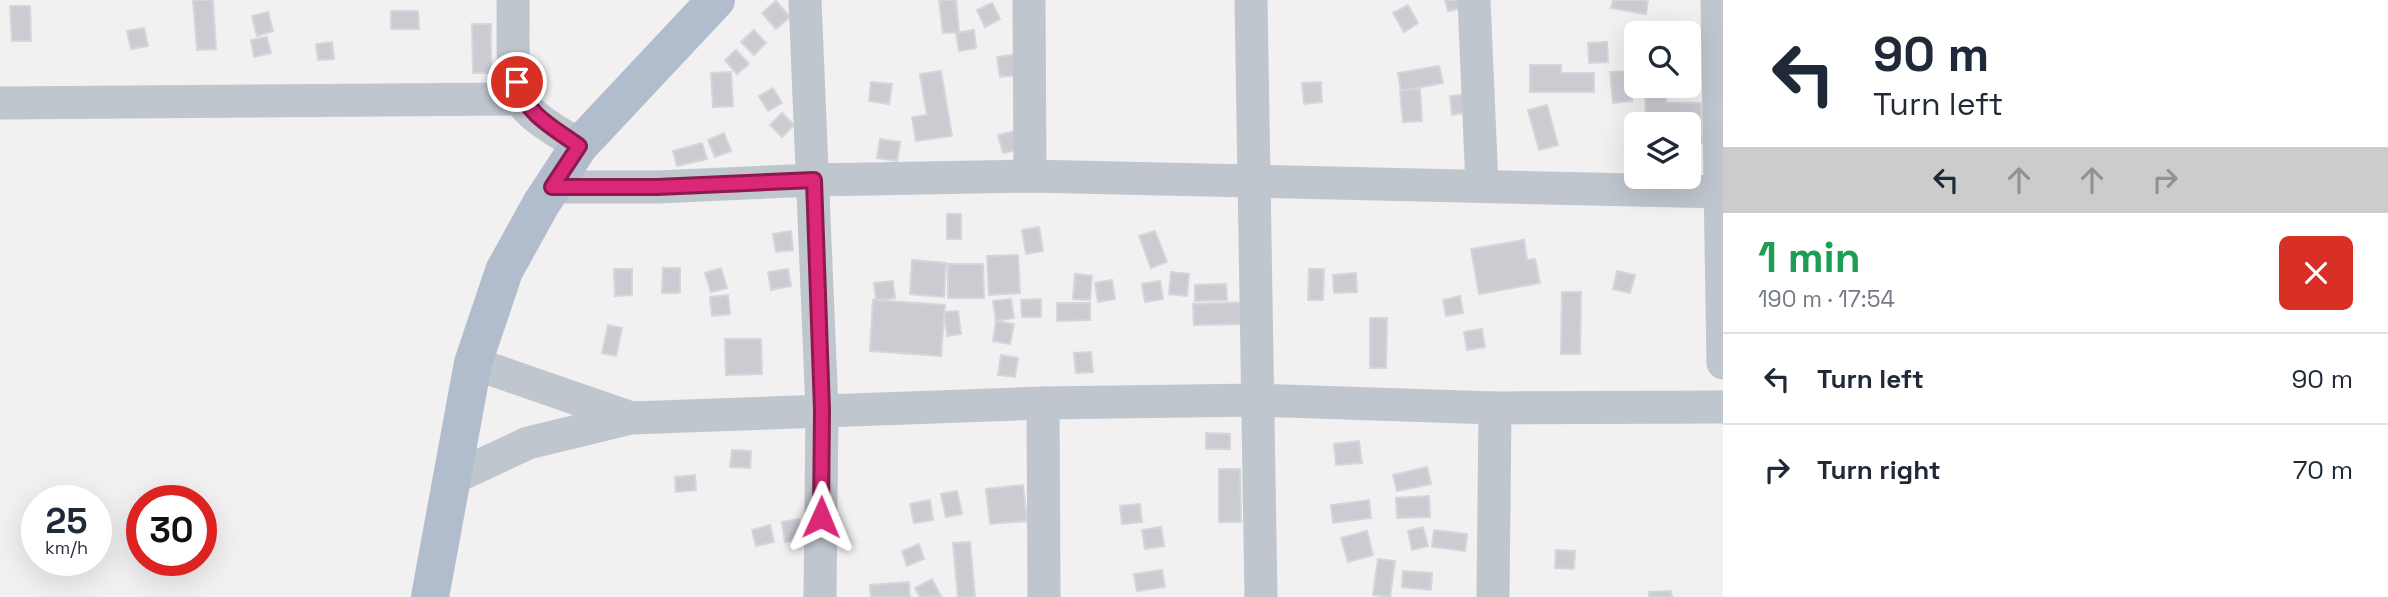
<!DOCTYPE html>
<meta charset="utf-8">
<style>
body{margin:0;font-family:"Space Grotesk",sans-serif;background:#f2f2f3;color:#1f2937;height:100vh;display:flex;flex-direction:column;font-size:26px;white-space:nowrap}
*{box-sizing:border-box;margin:0}
p{font-size:23px;color:#747a83}
.icon{flex:none;width:38px;height:38px;fill:none;stroke:currentColor;stroke-width:2;stroke-linecap:round;stroke-linejoin:round}
.map{position:relative;flex:1;overflow:hidden}
.panel{display:flex;flex-direction:column;background:#fff;width:665px}
.panel>*{flex:none}
.hud{background:#fff;color:#1f2937;overflow:hidden}
.tools{position:absolute;left:1624px;top:21px;display:grid;gap:14px}
.tools a{display:grid;place-items:center;width:77px;height:77px;border-radius:10px;background:#fff;box-shadow:0 7px 28px #0002;font-size:35px}
.speed{position:absolute;left:21px;top:485px;display:flex;gap:14px;font-size:35px;font-weight:700;text-align:center}
.speed>*{display:grid;place-content:center;width:91px;height:91px;border-radius:50%;background:#fff;box-shadow:0 7px 28px #0002;line-height:1}
.speed small{font-size:18px;font-weight:400}
.speed .limit{border:10px solid #d22;background:#fff;color:#111}
.pin{position:absolute;display:grid;place-items:center;width:60px;height:60px;color:#fff;margin:-30px;border:4px solid #fff;border-radius:50%;box-shadow:0 2px 7px #0007}
.me{position:absolute;width:77px;margin:-38px;rotate:1deg;stroke-linejoin:round;filter:drop-shadow(0 0 5px #0008)}
.turn{display:flex;align-items:center;gap:24px;height:147px;padding:0 35px;font-size:32px}
.turn .icon{width:91px;height:91px;stroke-width:2.5}
.turn b{display:block;font-size:49px;line-height:60px}
.lanes{display:flex;align-items:center;height:66px;padding:0 35px;background:#0003;justify-content:center;gap:35px;direction:ltr}
.lanes .off{opacity:.35}
.round{display:grid;place-items:center;flex:none;width:74px;height:74px;border-radius:10px;background:#f2f2f3}
.overview{display:flex;align-items:center;justify-content:space-between;height:119px;padding:0 35px}
h1{font-size:42px;font-weight:600;line-height:52px;color:#1e9e55}
ul{padding:0;list-style:none}
li{display:flex;align-items:center;gap:21px;height:91px;padding:0 35px;border-top:2px solid #e0e1e3}
li div{flex:1}
li b{display:block;font-size:26px}
li em{font-style:normal}
main{display:flex;flex:1;min-height:0}
.map>svg:first-child{display:block}
</style>
<main>
<div class="map">
<svg width="1723" height="597" viewBox="0 0 1723 597">
<rect width="100%" height="100%" fill="#f2f0f0"/>
<g fill="#caccd2" stroke="#d4d6db" stroke-width="2">
<polygon points="193,0 213,0 216,49 197,50"/>
<polygon points="939,0 956,0 959,32 943,33"/>
<polygon points="1445,0 1463,0 1464,8 1448,11"/>
<polygon points="1613,0 1648,0 1646,14 1611,8"/>
<polygon points="776,1 790,17 776,29 762,13"/>
<polygon points="992,3 1000,19 985,27 977,10"/>
<polygon points="1408,5 1418,23 1404,32 1393,13"/>
<polygon points="10,6 30,6 31,41 12,41"/>
<polygon points="391,11 418,11 419,29 391,29"/>
<polygon points="268,12 273,31 257,36 252,16"/>
<polygon points="472,24 491,24 491,73 473,73"/>
<polygon points="144,28 148,46 131,49 127,31"/>
<polygon points="754,30 766,43 754,55 741,42"/>
<polygon points="974,30 976,48 959,51 956,33"/>
<polygon points="267,37 271,53 254,57 251,40"/>
<polygon points="332,42 334,59 318,60 316,44"/>
<polygon points="1607,42 1608,62 1589,63 1588,43"/>
<polygon points="736,50 749,64 737,74 725,60"/>
<polygon points="1016,54 1019,75 1000,77 997,57"/>
<polygon points="1530,65 1561,65 1561,73 1594,73 1594,92 1530,92"/>
<polygon points="1439,66 1443,83 1401,91 1398,73"/>
<polygon points="941,71 952,136 916,141 912,117 927,115 920,74"/>
<polygon points="1629,71 1632,101 1613,103 1610,72"/>
<polygon points="731,72 733,106 713,107 711,73"/>
<polygon points="871,82 892,84 889,104 869,101"/>
<polygon points="1321,82 1322,102 1304,104 1302,83"/>
<polygon points="1645,86 1666,86 1666,103 1701,103 1702,143 1689,143 1689,124 1646,124"/>
<polygon points="773,88 782,103 768,111 759,96"/>
<polygon points="1420,89 1422,121 1403,122 1400,91"/>
<polygon points="1466,94 1468,112 1452,115 1450,96"/>
<polygon points="1547,105 1558,145 1539,150 1528,110"/>
<polygon points="782,113 794,125 782,137 770,125"/>
<polygon points="1016,131 1020,149 1003,153 998,135"/>
<polygon points="724,133 731,151 715,157 708,140"/>
<polygon points="880,139 900,142 897,161 877,158"/>
<polygon points="702,143 707,159 677,166 673,151"/>
<rect x="947" y="214" width="14" height="25"/>
<polygon points="1039,227 1043,251 1026,254 1022,230"/>
<polygon points="791,231 793,250 776,252 773,234"/>
<polygon points="1155,231 1167,262 1151,268 1139,236"/>
<polygon points="1524,240 1527,260 1535,259 1540,283 1479,294 1471,249"/>
<polygon points="1018,255 1020,293 989,295 987,256"/>
<polygon points="912,260 946,263 944,297 910,294"/>
<polygon points="948,264 983,264 984,298 948,298"/>
<polygon points="663,268 680,268 680,293 662,293"/>
<polygon points="721,268 727,288 711,292 705,273"/>
<polygon points="614,269 632,269 632,295 615,296"/>
<polygon points="788,269 791,286 771,290 768,272"/>
<polygon points="1309,269 1324,269 1323,300 1308,300"/>
<polygon points="1617,271 1635,275 1630,293 1613,289"/>
<polygon points="1171,272 1189,274 1187,296 1169,294"/>
<polygon points="1356,273 1357,292 1334,293 1333,275"/>
<polygon points="1075,274 1092,276 1090,300 1073,299"/>
<polygon points="1112,280 1115,299 1098,302 1095,283"/>
<polygon points="893,281 895,298 876,300 874,283"/>
<polygon points="1160,281 1163,299 1145,302 1142,284"/>
<polygon points="1226,284 1227,300 1195,301 1195,285"/>
<polygon points="1562,292 1581,292 1580,354 1561,354"/>
<polygon points="728,295 730,314 712,316 710,297"/>
<polygon points="1460,296 1463,313 1446,316 1443,300"/>
<polygon points="1011,299 1014,318 996,321 993,301"/>
<polygon points="1041,299 1041,317 1022,317 1021,300"/>
<polygon points="873,300 945,305 941,356 870,351"/>
<polygon points="1248,302 1249,324 1194,325 1193,304"/>
<polygon points="1057,303 1090,303 1090,320 1057,321"/>
<polygon points="958,311 961,334 947,336 944,312"/>
<polygon points="1370,318 1387,318 1386,368 1370,368"/>
<polygon points="996,321 1014,324 1010,344 993,341"/>
<polygon points="608,325 622,328 616,356 602,353"/>
<polygon points="1482,329 1485,347 1467,350 1464,332"/>
<polygon points="725,339 761,339 762,374 726,375"/>
<polygon points="1091,352 1093,372 1076,373 1074,353"/>
<polygon points="1001,355 1018,358 1015,377 998,375"/>
<polygon points="1206,433 1230,434 1230,449 1206,449"/>
<polygon points="1359,441 1362,463 1336,465 1334,444"/>
<polygon points="732,450 751,451 750,468 730,467"/>
<polygon points="1427,467 1431,484 1397,491 1393,475"/>
<polygon points="1219,469 1240,469 1241,522 1219,522"/>
<polygon points="695,475 696,490 676,492 675,477"/>
<polygon points="1023,485 1027,521 990,524 986,489"/>
<polygon points="957,491 962,514 946,517 941,494"/>
<polygon points="1429,496 1430,517 1397,518 1396,498"/>
<polygon points="930,500 933,520 914,523 910,504"/>
<polygon points="1369,500 1371,518 1333,523 1331,505"/>
<polygon points="1140,504 1142,522 1122,524 1120,506"/>
<polygon points="799,519 802,539 785,542 782,522"/>
<polygon points="770,525 774,542 756,546 752,530"/>
<polygon points="1161,527 1164,546 1145,549 1142,530"/>
<polygon points="1423,527 1428,546 1412,550 1408,531"/>
<polygon points="1434,530 1467,534 1465,551 1432,547"/>
<polygon points="1367,531 1373,555 1348,562 1341,538"/>
<polygon points="970,542 975,597 958,597 953,543"/>
<polygon points="919,544 924,559 907,566 902,551"/>
<polygon points="1556,550 1575,551 1574,569 1555,568"/>
<polygon points="1378,559 1395,561 1390,597 1373,595"/>
<polygon points="1162,570 1165,587 1137,591 1134,574"/>
<polygon points="1403,571 1432,573 1431,590 1402,587"/>
<polygon points="932,579 941,596 920,597 915,588"/>
<polygon points="909,582 910,597 871,597 870,585"/>
<polygon points="1671,591 1672,597 1649,597 1649,592"/>
</g>
<g fill="none" stroke-linecap="round" stroke-linejoin="round">
<g stroke="#bfc6ce" stroke-width="33">
<path d="M513,0C514,27 510,74 520,98C529,118 562,133 579,146"/>
<polyline points="805,0 822,410 820,597"/>
<polyline points="1029,0 1030,176"/>
<polyline points="1251,0 1261,597"/>
<polyline points="1474,0 1482,186"/>
<polyline points="1717,0 1723,363"/>
<polyline points="0,103 521,99"/>
<polyline points="552,187 657,187 814,180 1030,176 1723,192"/>
<polyline points="473,363 629,417"/>
<polyline points="1043,403 1044,597"/>
<polyline points="451,479 528,443 631,418 1043,403 1258,400 1495,408 1723,407"/>
<polyline points="1493,597 1495,408"/>
</g>
<polyline stroke="#b1bdcd" stroke-width="38" points="430,597 473,363 504,271 541,204 579,146 716,0"/>
</g>
<g fill="none" stroke-linecap="round" stroke-linejoin="round">
<g stroke="#8e194d" stroke-width="18">
<path id="route" d="M517,82C525,114 554,128 579,146L552,187H657L814,180L822,410L821,517"/>
</g>
<use href="#route" stroke="#db2777" stroke-width="12"/>
</g>
</svg>
<div class="tools">
<a><svg class="icon" aria-label="search" viewBox="0 0 24 24"><circle cx="10" cy="10" r="6"/><path d="M15 15l6 6"/></svg></a>
<a><svg class="icon" aria-label="layers" viewBox="0 0 24 24"><path d="M12 4l9 5-9 5-9-5zM3 14l9 5 9-5"/></svg></a>
</div>
<div class="speed"><div>25<small>km/h</small></div><div class="limit">30</div></div>
<div class="pin" style="left:517px;top:82px;background:#d93025"><svg class="icon" aria-label="arrive" viewBox="0 0 24 24"><path d="M6 21V4h12l-3 4 3 4H6"/></svg></div>
<svg class="me" style="left:821px;top:517px" viewBox="-20 -20 40 40"><path d="M0-17L14 15 0 8-14 15z" fill="#db2777" stroke="#fff" stroke-width="4"/></svg>
</div>
<section class="panel">
<div class="hud">
<div class="turn"><svg class="icon" aria-label="left" viewBox="0 0 24 24"><path d="M17 20v-9H6M10 6l-5 5 5 5"/></svg><div><b>90 m</b>Turn left</div></div>
<div class="lanes"><svg class="icon" aria-label="left" viewBox="0 0 24 24"><path d="M17 20v-9H6M10 6l-5 5 5 5"/></svg><svg class="icon off" aria-label="ahead" viewBox="0 0 24 24"><path d="M12 20V5M6 11l6-6 6 6"/></svg><svg class="icon off" aria-label="ahead" viewBox="0 0 24 24"><path d="M12 20V5M6 11l6-6 6 6"/></svg><svg class="icon off" aria-label="right" viewBox="0 0 24 24"><path d="M7 20v-9h11M14 6l5 5-5 5"/></svg></div>
</div>
<div class="overview"><div><h1>1 min</h1><p>190 m · 17:54</p></div><a class="round" style="background:#d93025;color:#fff"><svg class="icon" aria-label="close" viewBox="0 0 24 24"><path d="M6 6l12 12M18 6L6 18"/></svg></a></div>
<ul>
<li><svg class="icon" aria-label="left" viewBox="0 0 24 24"><path d="M17 20v-9H6M10 6l-5 5 5 5"/></svg><div><b>Turn left</b></div><em>90 m</em></li>
<li><svg class="icon" aria-label="right" viewBox="0 0 24 24"><path d="M7 20v-9h11M14 6l5 5-5 5"/></svg><div><b>Turn right</b></div><em>70 m</em></li>
</ul>
</section>
</main>
